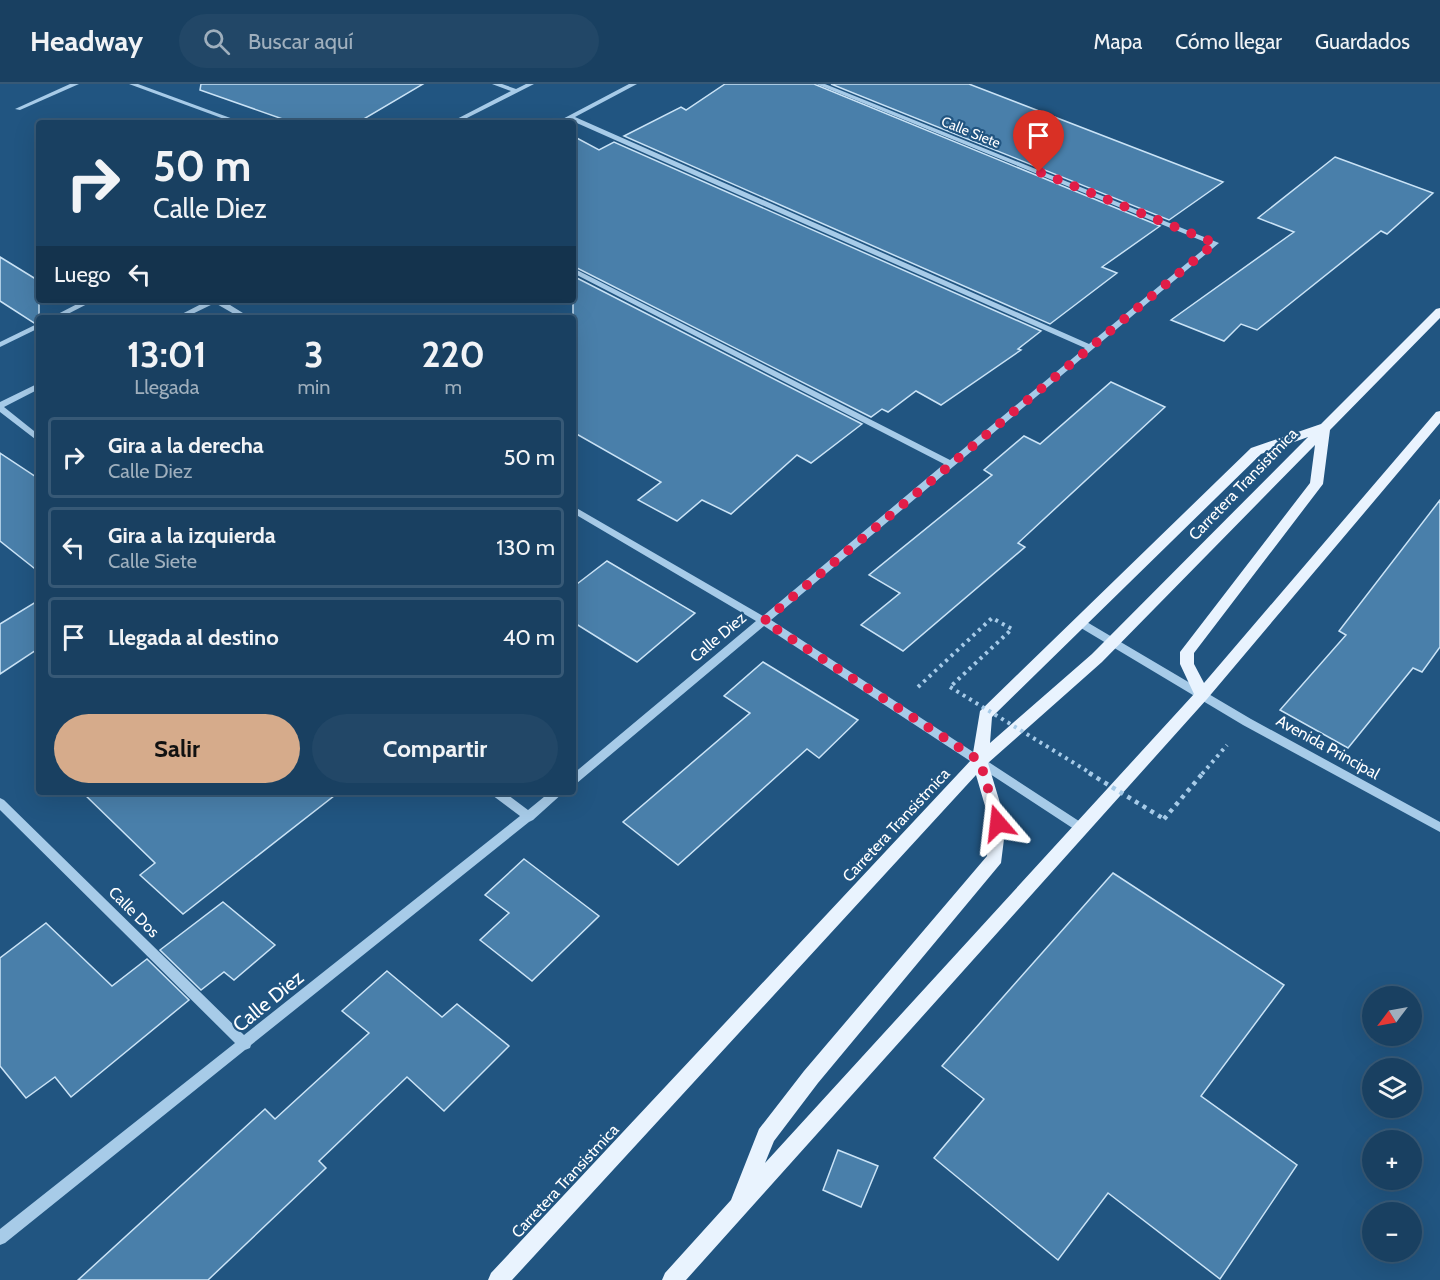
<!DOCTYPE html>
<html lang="es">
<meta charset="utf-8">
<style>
body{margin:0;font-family:Cabin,sans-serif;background:#224767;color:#f1f3f6;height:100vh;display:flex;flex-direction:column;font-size:22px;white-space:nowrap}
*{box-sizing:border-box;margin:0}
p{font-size:20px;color:#9fafbd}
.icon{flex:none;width:33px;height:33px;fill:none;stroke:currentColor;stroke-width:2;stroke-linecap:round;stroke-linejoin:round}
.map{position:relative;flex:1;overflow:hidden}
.panel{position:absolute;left:36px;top:231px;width:540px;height:480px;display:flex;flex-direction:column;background:#194061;border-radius:6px;box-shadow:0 6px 24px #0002,0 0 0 2px #375976}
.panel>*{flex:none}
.guide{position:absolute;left:36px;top:36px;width:540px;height:183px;border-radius:6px;box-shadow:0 6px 24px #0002,0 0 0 2px #375976;background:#194061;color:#f1f3f6;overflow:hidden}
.needle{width:39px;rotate:238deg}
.controls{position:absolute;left:1362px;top:902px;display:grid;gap:12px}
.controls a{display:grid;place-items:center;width:60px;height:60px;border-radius:50%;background:#194061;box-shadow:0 6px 24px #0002,0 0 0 2px #375976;font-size:30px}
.pin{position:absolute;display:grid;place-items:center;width:51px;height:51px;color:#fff;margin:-62px -26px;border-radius:50% 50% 50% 0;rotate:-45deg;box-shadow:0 0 6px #0007}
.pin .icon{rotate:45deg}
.me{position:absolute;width:66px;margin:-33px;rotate:343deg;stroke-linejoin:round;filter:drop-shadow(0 0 4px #0008)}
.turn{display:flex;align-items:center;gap:21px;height:126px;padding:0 18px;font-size:27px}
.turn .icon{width:78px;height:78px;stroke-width:2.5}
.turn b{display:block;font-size:42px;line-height:51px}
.then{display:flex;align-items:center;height:57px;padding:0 18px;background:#0003;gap:12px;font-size:22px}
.eta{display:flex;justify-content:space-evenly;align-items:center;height:102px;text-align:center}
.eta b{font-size:36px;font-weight:700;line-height:42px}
.button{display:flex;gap:12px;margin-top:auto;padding:12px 18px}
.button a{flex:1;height:69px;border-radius:36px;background:#d6ab8b;color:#111;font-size:24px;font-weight:700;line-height:69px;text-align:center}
.button a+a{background:#224767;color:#f1f3f6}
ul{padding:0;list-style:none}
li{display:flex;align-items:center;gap:18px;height:81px;margin:0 12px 9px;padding:0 6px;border:3px solid #375976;border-radius:6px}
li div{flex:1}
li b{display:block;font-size:22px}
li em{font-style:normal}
header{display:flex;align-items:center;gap:36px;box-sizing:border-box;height:84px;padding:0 30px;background:#194061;border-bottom:2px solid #375976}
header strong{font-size:28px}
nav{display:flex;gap:33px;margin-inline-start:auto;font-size:21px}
.search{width:420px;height:54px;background:#224767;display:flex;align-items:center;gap:15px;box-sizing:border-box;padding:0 21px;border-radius:33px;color:#9fafbd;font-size:22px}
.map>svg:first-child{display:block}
</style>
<header>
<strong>Headway</strong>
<div class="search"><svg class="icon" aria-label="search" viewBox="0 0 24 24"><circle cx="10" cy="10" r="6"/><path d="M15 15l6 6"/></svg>Buscar aquí</div>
<nav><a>Mapa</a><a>Cómo llegar</a><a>Guardados</a></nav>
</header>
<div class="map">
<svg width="1440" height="1196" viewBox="0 0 1440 1196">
<rect width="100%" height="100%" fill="#215581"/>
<g fill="#497faa" stroke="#cae3f6" stroke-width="1.5">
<polygon points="201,0 423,0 357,39 294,39 200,6"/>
<polygon points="725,0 814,0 1160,142 1102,183 1117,189 1050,240 624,52 681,23 686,26"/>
<polygon points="831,0 969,0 1223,98 1169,136"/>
<polygon points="573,52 599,66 614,58 1041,247 1018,265 1021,266 941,321 916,307 888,328 882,325 871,333 573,182"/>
<polygon points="1335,73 1433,109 1387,150 1381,147 1257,246 1241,240 1224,257 1171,236 1294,148 1258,134"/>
<polygon points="0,173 39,197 39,237 34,239 0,217"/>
<polygon points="573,192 862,340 811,379 797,371 731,430 702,416 677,437 638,416 661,398 573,348"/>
<polygon points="1111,298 1165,323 1018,459 1025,463 903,567 861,541 900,509 869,491 992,391 984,386 1024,352 1040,360"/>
<polygon points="0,369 39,395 39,488 0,457"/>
<polygon points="1440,416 1440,563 1422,588 1413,584 1348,664 1280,626 1346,551 1339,547"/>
<polygon points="607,477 695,529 637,578 573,538 573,503"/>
<polygon points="39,516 39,564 0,590 0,540"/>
<polygon points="763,578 858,636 819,674 807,665 678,781 623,738 750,629 724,612"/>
<polygon points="82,708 339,708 183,830 140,791 155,779"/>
<polygon points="524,775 599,832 532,897 480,856 509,829 485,811"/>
<polygon points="1113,789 1284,901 1201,1012 1297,1081 1220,1195 1108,1109 1058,1176 934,1074 984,1015 942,982"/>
<polygon points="223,818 275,861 234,896 224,888 201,906 160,866"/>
<polygon points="46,839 112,902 147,875 189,916 71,1013 55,993 26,1014 0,982 0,874"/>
<polygon points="387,887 442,933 457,920 509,962 444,1027 407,993 319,1077 326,1084 208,1196 78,1196 265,1025 275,1035 369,949 342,927"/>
<polygon points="838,1066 878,1082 861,1123 823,1106"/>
</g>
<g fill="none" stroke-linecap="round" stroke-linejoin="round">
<g stroke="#a7cbe8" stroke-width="4" stroke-dasharray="3 4.5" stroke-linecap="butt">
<polyline points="918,603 992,534 1012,545 950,603"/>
<polyline points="1202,690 1227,661"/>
</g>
<polyline stroke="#a7cbe8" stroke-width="4.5" stroke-dasharray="4 5" stroke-linecap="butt" points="1164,735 1203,689"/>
<g fill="#a7cbe8" fill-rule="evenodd">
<polygon points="70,0 79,0 20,26 15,25"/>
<polygon points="129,0 138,0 244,39 235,39"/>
<polygon points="492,0 502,0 516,5 526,0 534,0 457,39 449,39 511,7"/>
<polygon points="629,0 637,0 575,33 1089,260 1210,160 816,0 825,0 1219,159 771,536 1085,741 1087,744 1085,747 1081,749 1077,747 764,542 577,699 573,700 573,690 756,537 573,429 573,422 763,532 944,380 573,189 573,184 950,376 1085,264 570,36 563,39 555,39"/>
<polygon points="85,216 95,216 60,234 50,234"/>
<polygon points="209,216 222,216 251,234 241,234 215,219 184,234 174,234"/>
<polygon points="39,239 39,244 0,263 0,258"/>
<polygon points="39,299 39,305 4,323 39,351 39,358 0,328 0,318"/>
<polygon points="1080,534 1251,635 1440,738 1440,748 1243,641 1076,541 1075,538"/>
<polygon points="490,708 504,708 528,726 550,708 564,708 533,736 529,738 251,961 250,964 245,966 5,1159 0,1161 0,1145 235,959 0,726 0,714 4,716 244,951 520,732 492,711"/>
</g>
<path fill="#e9f3fe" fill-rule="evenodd" d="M1440,224V234L1330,346L1323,400L1194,569V580L1204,599L1436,328L1440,327V339L1207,615L686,1196H662L665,1189L731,1116L759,1045L804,987L987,772L990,739L976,691L512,1196H488L491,1189L972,675L980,627L1251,364L1321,340L1436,225ZM1308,353L1092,570L990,659L992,633L1261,370ZM1315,361L1310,399L1180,568V580L1194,610L765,1079L774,1057L818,999L1001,779L1006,739L988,679L1102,578Z"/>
<polyline stroke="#a7cbe8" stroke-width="4" stroke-dasharray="3 4.5" stroke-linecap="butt" points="950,603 1092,690"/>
<polyline stroke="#a7cbe8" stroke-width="4.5" stroke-dasharray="4 5" stroke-linecap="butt" points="1089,689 1164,735"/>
</g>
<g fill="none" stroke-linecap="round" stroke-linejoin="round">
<polyline stroke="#e11d48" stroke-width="10" stroke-dasharray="0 18" points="998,739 980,677 764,537 1215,159 1039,88"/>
</g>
<g text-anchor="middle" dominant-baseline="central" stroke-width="4.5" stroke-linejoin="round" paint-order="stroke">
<g font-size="14" fill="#fff" stroke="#215581">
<text transform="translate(971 48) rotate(22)">Calle Siete</text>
</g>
<g font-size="16" fill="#fff" stroke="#215581">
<text transform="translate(1243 400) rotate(-46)">Carretera Transistmica</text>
<text transform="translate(718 553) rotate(-40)">Calle Diez</text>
<text transform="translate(1328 663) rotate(29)">Avenida Principal</text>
<text transform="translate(896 741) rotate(-47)">Carretera Transistmica</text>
<text transform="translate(134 828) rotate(45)">Calle Dos</text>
<text transform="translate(565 1097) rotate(-47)">Carretera Transistmica</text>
</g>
<g font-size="20" fill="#fff" stroke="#215581">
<text transform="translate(268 917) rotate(-39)">Calle Diez</text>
</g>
</g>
</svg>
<div class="controls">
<a><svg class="needle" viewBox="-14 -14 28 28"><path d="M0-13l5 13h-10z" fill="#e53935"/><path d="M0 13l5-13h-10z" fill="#9fafbd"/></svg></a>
<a><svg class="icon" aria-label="layers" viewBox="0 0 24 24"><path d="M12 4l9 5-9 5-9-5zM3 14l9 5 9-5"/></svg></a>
<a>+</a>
<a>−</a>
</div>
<div class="pin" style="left:1039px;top:88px;background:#d93025"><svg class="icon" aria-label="arrive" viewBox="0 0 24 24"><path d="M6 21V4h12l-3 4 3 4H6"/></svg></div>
<svg class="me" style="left:998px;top:739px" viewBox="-20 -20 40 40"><path d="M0-17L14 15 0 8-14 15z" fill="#e11d48" stroke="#fff" stroke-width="4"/></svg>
<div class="guide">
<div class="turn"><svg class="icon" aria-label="right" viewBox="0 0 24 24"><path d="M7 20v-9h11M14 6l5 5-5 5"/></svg><div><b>50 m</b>Calle Diez</div></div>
<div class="then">Luego<svg class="icon" aria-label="left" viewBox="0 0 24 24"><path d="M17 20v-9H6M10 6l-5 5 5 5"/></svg></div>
</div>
<section class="panel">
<div class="eta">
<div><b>13:01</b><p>Llegada</p></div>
<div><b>3</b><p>min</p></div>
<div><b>220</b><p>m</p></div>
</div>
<ul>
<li><svg class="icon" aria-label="right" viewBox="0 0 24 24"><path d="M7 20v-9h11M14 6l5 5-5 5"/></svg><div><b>Gira a la derecha</b><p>Calle Diez</p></div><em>50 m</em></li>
<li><svg class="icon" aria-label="left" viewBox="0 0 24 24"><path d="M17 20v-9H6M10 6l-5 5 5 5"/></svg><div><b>Gira a la izquierda</b><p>Calle Siete</p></div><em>130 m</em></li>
<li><svg class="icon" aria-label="arrive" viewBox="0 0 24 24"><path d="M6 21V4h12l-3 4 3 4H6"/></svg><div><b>Llegada al destino</b></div><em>40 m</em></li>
</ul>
<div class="button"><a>Salir</a><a>Compartir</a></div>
</section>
</div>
